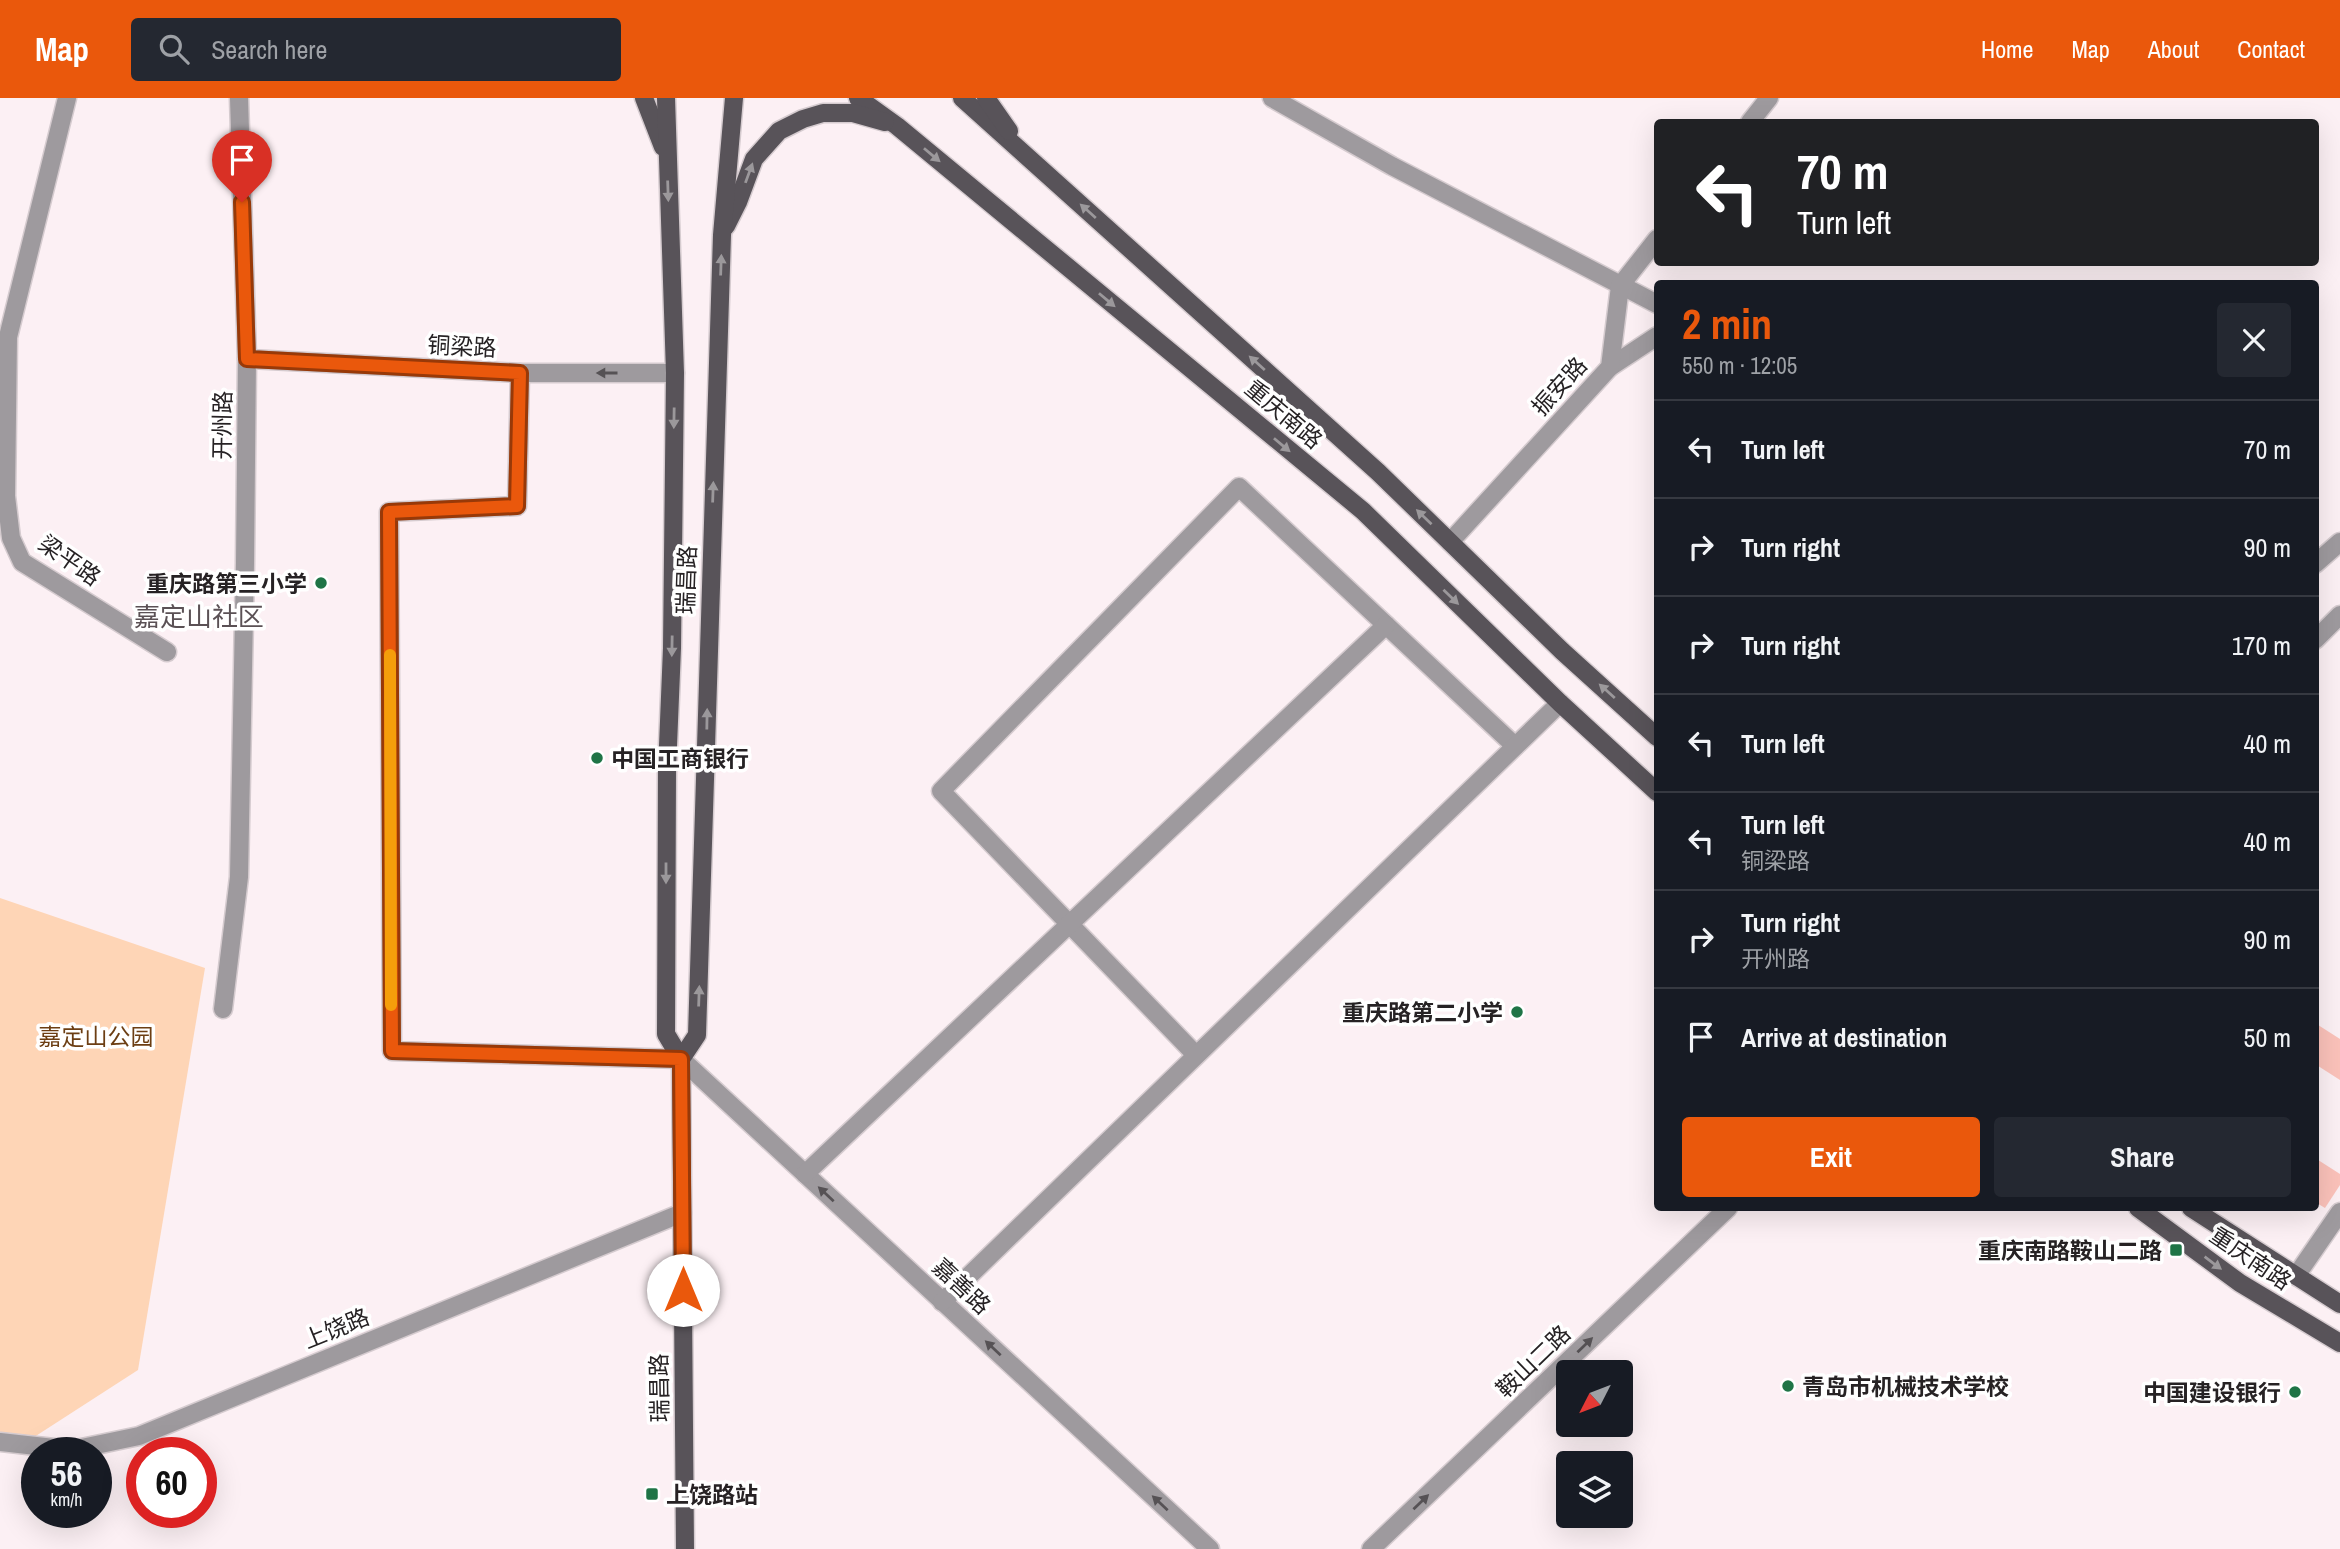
<!DOCTYPE html>
<meta charset="utf-8">
<style>
body{margin:0;font-family:"Archivo Narrow","Noto Sans SC",sans-serif;background:#242831;color:#f1f3f6;height:100vh;display:flex;flex-direction:column;font-size:26px;white-space:nowrap}
*{box-sizing:border-box;margin:0}
p{font-size:23px;color:#9ea1a6}
.icon{flex:none;width:38px;height:38px;fill:none;stroke:currentColor;stroke-width:2;stroke-linecap:round;stroke-linejoin:round}
.map{position:relative;flex:1;overflow:hidden}
.sheet{position:absolute;left:1654px;top:182px;width:665px;height:931px;display:flex;flex-direction:column;background:#171b24;border-radius:7px;box-shadow:0 7px 28px #0002}
.sheet>*{flex:none}
.top-card{position:absolute;left:1654px;top:21px;width:665px;height:147px;border-radius:7px;box-shadow:0 7px 28px #0002;background:#202124;color:#fff;overflow:hidden}
.needle{width:46px;rotate:228deg}
.controls{position:absolute;left:1556px;top:1262px;display:grid;gap:14px}
.controls a{display:grid;place-items:center;width:77px;height:77px;border-radius:7px;background:#171b24;box-shadow:0 7px 28px #0002;font-size:35px}
.speed{position:absolute;left:21px;top:1339px;display:flex;gap:14px;font-size:35px;font-weight:700;text-align:center}
.speed>*{display:grid;place-content:center;width:91px;height:91px;border-radius:50%;background:#171b24;box-shadow:0 7px 28px #0002;line-height:1}
.speed small{font-size:18px;font-weight:400}
.speed .limit{border:10px solid #d22;background:#fff;color:#111}
.pin{position:absolute;display:grid;place-items:center;width:60px;height:60px;color:#fff;margin:-72px -30px;border-radius:50% 50% 50% 0;rotate:-45deg;box-shadow:0 0 7px #0007}
.pin .icon{rotate:45deg}
.me{position:absolute;width:77px;margin:-38px;rotate:0deg;stroke-linejoin:round;filter:drop-shadow(0 0 5px #0008)}
.turn{display:flex;align-items:center;gap:24px;height:147px;padding:0 28px;font-size:32px}
.turn .icon{width:91px;height:91px;stroke-width:2.5}
.turn b{display:block;font-size:49px;line-height:60px}
.round{display:grid;place-items:center;flex:none;width:74px;height:74px;border-radius:7px;background:#242831}
.headline{display:flex;align-items:center;justify-content:space-between;height:119px;padding:0 28px}
h1{font-size:42px;font-weight:700;line-height:52px;color:#ea580c}
.primary-button{display:flex;gap:14px;margin-top:auto;padding:14px 28px}
.primary-button a{flex:1;height:80px;border-radius:7px;background:#ea580c;color:#fff;font-size:28px;font-weight:700;line-height:80px;text-align:center}
.primary-button a+a{background:#242831;color:#f1f3f6}
ul{padding:0;list-style:none}
li{display:flex;align-items:center;gap:21px;height:98px;padding:0 28px;border-top:2px solid #363941}
li div{flex:1}
li b{display:block;font-size:26px}
li em{font-style:normal}
header{display:flex;align-items:center;gap:42px;box-sizing:border-box;height:98px;padding:0 35px;background:#ea580c;color:#fff}
header strong{font-size:33px}
nav{display:flex;gap:38px;margin-inline-start:auto;font-size:24px}
.search{width:490px;height:63px;background:#242831;display:flex;align-items:center;gap:18px;box-sizing:border-box;padding:0 24px;border-radius:7px;color:#9ea1a6;font-size:26px}
.map>svg:first-child{display:block}
</style>
<header>
<strong>Map</strong>
<div class="search"><svg class="icon" aria-label="search" viewBox="0 0 24 24"><circle cx="10" cy="10" r="6"/><path d="M15 15l6 6"/></svg>Search here</div>
<nav><a>Home</a><a>Map</a><a>About</a><a>Contact</a></nav>
</header>
<div class="map">
<svg width="2340" height="1451" viewBox="0 0 2340 1451">
<rect width="100%" height="100%" fill="#fcf0f4"/>
<polygon fill="#fed5b6" points="0,800 205,870 138,1272 28,1343 0,1342"/>
<g fill="#fbc2ba">
<polygon points="2315,925 2340,941 2340,982 2315,966"/>
<polygon points="2315,1060 2340,1076 2340,1087 2325,1110 2315,1104"/>
</g>
<g fill="none" stroke-linecap="round" stroke-linejoin="round">
<g stroke="#d5cbcf" stroke-width="21">
<g id="minor">
<polyline points="67,0 8,239 6,398 11,440 22,464 167,554"/>
<polyline points="1272,0 1392,68 1657,206"/>
<polyline points="1750,24 1769,0"/>
<polyline points="247,261 520,275 675,275"/>
<polyline points="1610,269 1657,238"/>
<polyline points="520,275 517,408 389,414 392,953 681,961 1210,1451"/>
<polyline points="1450,444 1610,269 1620,188 1657,141"/>
<polyline points="2315,466 2340,444"/>
<polyline points="2315,542 2340,517"/>
<polyline points="223,911 239,779 245,465 247,261 239,0"/>
<polyline points="1196,957 941,693 1239,389 1515,648"/>
<polyline points="805,1076 1386,527"/>
<polyline points="2296,1178 2340,1114"/>
<polyline points="942,1204 1560,605"/>
<polyline points="0,1344 72,1352 139,1338 682,1115"/>
<polyline points="1371,1451 1728,1110"/>
</g>
</g>
<g stroke="#d5cbcf" stroke-width="21">
<g id="major">
<polyline points="644,0 663,49"/>
<polyline points="666,0 675,275 672,550 667,672 666,936 681,961 685,1451"/>
<polyline points="858,0 897,28 1363,413 1560,605 1657,694"/>
<polyline points="962,0 1378,374 1562,553 1657,639"/>
<polyline points="986,0 1009,33"/>
<polyline points="726,128 738,104 754,61 779,33 803,21 823,15 853,15 885,24"/>
<polyline points="681,961 697,937 722,137 734,0"/>
<polyline points="2138,1110 2240,1185 2340,1245"/>
<polyline points="2191,1110 2340,1206"/>
</g>
</g>
<use href="#minor" stroke="#9e9a9e" stroke-width="18"/>
<use href="#major" stroke="#585359" stroke-width="18"/>
</g>
<defs><path id="oneway-solid" d="M-6-.8H1V-3.2L6.5 0L1 3.2V.8H-6Z" transform="scale(1.75)"/></defs>
<g fill="#9b989b">
<use href="#oneway-solid" transform="translate(932 57) rotate(40)"/>
<use href="#oneway-solid" transform="translate(749 75) rotate(-70)"/>
<use href="#oneway-solid" transform="translate(668 93) rotate(88)"/>
<use href="#oneway-solid" transform="translate(1088 113) rotate(-138)"/>
<use href="#oneway-solid" transform="translate(721 167) rotate(-88)"/>
<use href="#oneway-solid" transform="translate(1107 202) rotate(40)"/>
<use href="#oneway-solid" transform="translate(1257 265) rotate(-138)"/>
<use href="#oneway-solid" transform="translate(674 320) rotate(91)"/>
<use href="#oneway-solid" transform="translate(1282 347) rotate(40)"/>
<use href="#oneway-solid" transform="translate(713 394) rotate(-88)"/>
<use href="#oneway-solid" transform="translate(1424 419) rotate(-136)"/>
<use href="#oneway-solid" transform="translate(1451 499) rotate(44)"/>
<use href="#oneway-solid" transform="translate(672 548) rotate(91)"/>
<use href="#oneway-solid" transform="translate(1607 593) rotate(-138)"/>
<use href="#oneway-solid" transform="translate(707 621) rotate(-89)"/>
<use href="#oneway-solid" transform="translate(666 775) rotate(90)"/>
<use href="#oneway-solid" transform="translate(699 898) rotate(-88)"/>
<use href="#oneway-solid" transform="translate(2213 1165) rotate(37)"/>
</g>
<g fill="#565255">
<use href="#oneway-solid" transform="translate(607 275) rotate(180)"/>
<use href="#oneway-solid" transform="translate(826 1096) rotate(-137)"/>
<use href="#oneway-solid" transform="translate(1585 1247) rotate(-44)"/>
<use href="#oneway-solid" transform="translate(993 1250) rotate(-137)"/>
<use href="#oneway-solid" transform="translate(1421 1404) rotate(-44)"/>
<use href="#oneway-solid" transform="translate(1160 1405) rotate(-137)"/>
</g>
<g fill="none" stroke-linecap="round" stroke-linejoin="round">
<g stroke="#983908" stroke-width="18">
<polyline id="route" points="242,104 247,261 520,275 517,408 389,414 392,953 681,961 683,1192"/>
</g>
<use href="#route" stroke="#ea580c" stroke-width="12"/>
<polyline stroke="#f59e0b" stroke-width="12" points="390,557 391,907"/>
</g>
<g fill="#1f7446" stroke="#fff" stroke-width="2.5">
<circle cx="321" cy="485" r="7"/>
<circle cx="597" cy="660" r="7"/>
<circle cx="1517" cy="914" r="7"/>
<rect x="2169" y="1145" width="14" height="14" rx="3.5"/>
<circle cx="1788" cy="1288" r="7"/>
<circle cx="2295" cy="1294" r="7"/>
<rect x="645" y="1389" width="14" height="14" rx="3.5"/>
</g>
<g text-anchor="middle" dominant-baseline="central" stroke-width="7" stroke-linejoin="round" paint-order="stroke">
<g font-size="23" fill="#262224" stroke="#fff">
<text transform="translate(462 248) rotate(3)">铜梁路</text>
<text transform="translate(1559 288) rotate(-48)">振安路</text>
<text transform="translate(1284 316) rotate(40)">重庆南路</text>
<text transform="translate(222 327) rotate(-89)">开州路</text>
<text transform="translate(70 462) rotate(35)">梁平路</text>
<text transform="translate(686 482) rotate(-88)">瑞昌路</text>
<text transform="translate(2251 1160) rotate(34)">重庆南路</text>
<text transform="translate(962 1188) rotate(43)">嘉善路</text>
<text transform="translate(336 1230) rotate(-22)">上饶路</text>
<text transform="translate(1533 1263) rotate(-44)">鞍山二路</text>
<text transform="translate(659 1290) rotate(-91)">瑞昌路</text>
</g>
<g font-size="23" font-weight="bold" fill="#262224" stroke="#fff" text-anchor="end">
<text x="307" y="485">重庆路第三小学</text>
<text x="611" y="660" text-anchor="start">中国工商银行</text>
<text x="1503" y="914">重庆路第二小学</text>
<text x="2162" y="1152">重庆南路鞍山二路</text>
<text x="1802" y="1288" text-anchor="start">青岛市机械技术学校</text>
<text x="2281" y="1294">中国建设银行</text>
<text x="666" y="1396" text-anchor="start">上饶路站</text>
</g>
<g font-size="23" fill="#6c3e13" stroke="#fff">
<text x="96" y="938">嘉定山公园</text>
</g>
<g font-size="26" fill="#5b5155" stroke="#fff">
<text x="199" y="518">嘉定山社区</text>
</g>
</g>
</svg>
<div class="controls">
<a><svg class="needle" viewBox="-14 -14 28 28"><path d="M0-13l5 13h-10z" fill="#e53935"/><path d="M0 13l5-13h-10z" fill="#9ea1a6"/></svg></a>
<a><svg class="icon" aria-label="layers" viewBox="0 0 24 24"><path d="M12 4l9 5-9 5-9-5zM3 14l9 5 9-5"/></svg></a>
</div>
<div class="speed"><div>56<small>km/h</small></div><div class="limit">60</div></div>
<div class="pin" style="left:242px;top:104px;background:#d93025"><svg class="icon" aria-label="arrive" viewBox="0 0 24 24"><path d="M6 21V4h12l-3 4 3 4H6"/></svg></div>
<svg class="me" style="left:683px;top:1192px" viewBox="-20 -20 40 40"><circle r="19" fill="#fff"/><path d="M0-13L10 11 0 6-10 11z" fill="#ea580c"/></svg>
<div class="top-card">
<div class="turn"><svg class="icon" aria-label="left" viewBox="0 0 24 24"><path d="M17 20v-9H6M10 6l-5 5 5 5"/></svg><div><b>70 m</b>Turn left</div></div>
</div>
<section class="sheet">
<div class="headline"><div><h1>2 min</h1><p>550 m · 12:05</p></div><a class="round"><svg class="icon" aria-label="close" viewBox="0 0 24 24"><path d="M6 6l12 12M18 6L6 18"/></svg></a></div>
<ul>
<li><svg class="icon" aria-label="left" viewBox="0 0 24 24"><path d="M17 20v-9H6M10 6l-5 5 5 5"/></svg><div><b>Turn left</b></div><em>70 m</em></li>
<li><svg class="icon" aria-label="right" viewBox="0 0 24 24"><path d="M7 20v-9h11M14 6l5 5-5 5"/></svg><div><b>Turn right</b></div><em>90 m</em></li>
<li><svg class="icon" aria-label="right" viewBox="0 0 24 24"><path d="M7 20v-9h11M14 6l5 5-5 5"/></svg><div><b>Turn right</b></div><em>170 m</em></li>
<li><svg class="icon" aria-label="left" viewBox="0 0 24 24"><path d="M17 20v-9H6M10 6l-5 5 5 5"/></svg><div><b>Turn left</b></div><em>40 m</em></li>
<li><svg class="icon" aria-label="left" viewBox="0 0 24 24"><path d="M17 20v-9H6M10 6l-5 5 5 5"/></svg><div><b>Turn left</b><p>铜梁路</p></div><em>40 m</em></li>
<li><svg class="icon" aria-label="right" viewBox="0 0 24 24"><path d="M7 20v-9h11M14 6l5 5-5 5"/></svg><div><b>Turn right</b><p>开州路</p></div><em>90 m</em></li>
<li><svg class="icon" aria-label="arrive" viewBox="0 0 24 24"><path d="M6 21V4h12l-3 4 3 4H6"/></svg><div><b>Arrive at destination</b></div><em>50 m</em></li>
</ul>
<div class="primary-button"><a>Exit</a><a>Share</a></div>
</section>
</div>
